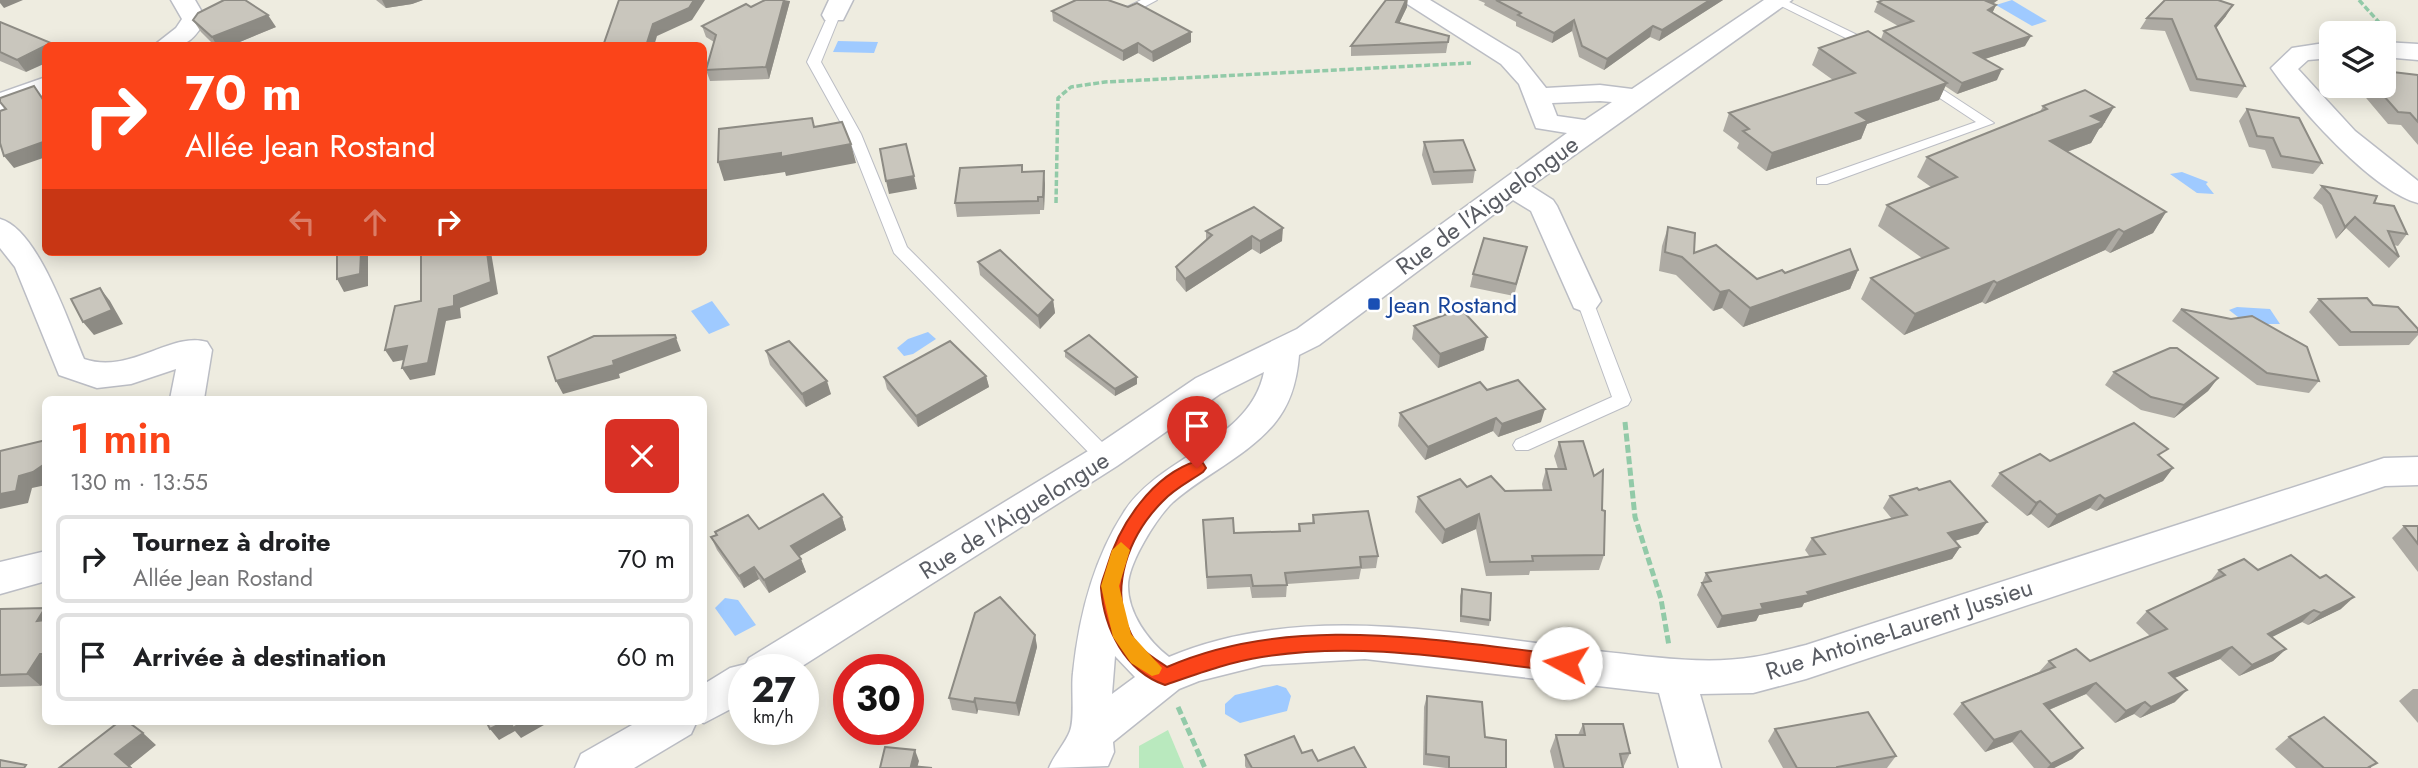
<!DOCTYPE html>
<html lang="fr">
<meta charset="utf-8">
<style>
body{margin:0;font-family:Jost,sans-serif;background:#f6f6f6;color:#202124;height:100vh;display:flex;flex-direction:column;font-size:26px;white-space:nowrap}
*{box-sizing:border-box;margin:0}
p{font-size:23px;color:#757577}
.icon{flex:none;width:38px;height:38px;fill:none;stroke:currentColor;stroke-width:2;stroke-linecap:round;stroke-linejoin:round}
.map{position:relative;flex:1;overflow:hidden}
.drawer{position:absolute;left:42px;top:396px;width:665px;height:329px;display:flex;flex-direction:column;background:#fff;border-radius:10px;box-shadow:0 4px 18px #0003}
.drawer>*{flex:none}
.guide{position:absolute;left:42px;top:42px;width:665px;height:214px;border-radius:10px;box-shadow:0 4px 18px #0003;background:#fb4419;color:#fff;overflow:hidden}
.buttons{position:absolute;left:2319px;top:21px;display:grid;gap:14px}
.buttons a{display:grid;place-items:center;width:77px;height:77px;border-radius:10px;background:#fff;box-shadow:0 4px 18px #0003;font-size:35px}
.speed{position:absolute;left:728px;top:654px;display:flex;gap:14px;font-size:35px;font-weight:700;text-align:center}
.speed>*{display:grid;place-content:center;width:91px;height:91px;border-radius:50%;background:#fff;box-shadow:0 4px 18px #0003;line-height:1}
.speed small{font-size:18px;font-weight:400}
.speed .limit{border:10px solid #d22;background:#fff;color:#111}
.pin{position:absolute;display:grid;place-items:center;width:60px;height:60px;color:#fff;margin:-72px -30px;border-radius:50% 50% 50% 0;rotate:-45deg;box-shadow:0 0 7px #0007}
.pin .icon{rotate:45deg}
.me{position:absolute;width:77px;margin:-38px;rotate:276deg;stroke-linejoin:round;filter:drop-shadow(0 0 5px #0008)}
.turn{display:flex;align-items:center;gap:24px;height:147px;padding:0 28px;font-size:32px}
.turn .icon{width:91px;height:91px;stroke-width:2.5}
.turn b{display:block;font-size:49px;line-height:60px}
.lanes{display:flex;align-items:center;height:66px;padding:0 28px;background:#0003;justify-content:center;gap:35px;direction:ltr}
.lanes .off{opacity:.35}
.round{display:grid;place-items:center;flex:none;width:74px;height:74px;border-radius:10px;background:#f6f6f6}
.overview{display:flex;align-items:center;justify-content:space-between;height:119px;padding:0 28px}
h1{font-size:42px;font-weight:600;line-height:52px;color:#fb4419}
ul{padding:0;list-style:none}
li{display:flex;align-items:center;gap:21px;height:88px;margin:0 14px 10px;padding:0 14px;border:4px solid #e0e0e0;border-radius:10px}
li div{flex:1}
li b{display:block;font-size:26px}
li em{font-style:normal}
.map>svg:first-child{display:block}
</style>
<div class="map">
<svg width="2418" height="768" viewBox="0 0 2418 768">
<rect width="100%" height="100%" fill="#eeece0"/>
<polygon fill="#b9e9be" points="1168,730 1184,768 1139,768 1139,746"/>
<g fill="#9fcaff">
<polygon points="2012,0 2047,21 2032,26 1996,5"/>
<polygon points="838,41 878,42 874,53 833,52"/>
<polygon points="2182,172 2208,182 2206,184 2214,194 2197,193 2170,174"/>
<polygon points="712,301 730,325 709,334 691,311"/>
<polygon points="2237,307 2270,309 2280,324 2247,324 2229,310"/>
<polygon points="928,332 936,339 913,354 904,356 897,348 908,339"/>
<polygon points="725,598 738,600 756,625 735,636 715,608"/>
<polygon points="1277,685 1286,688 1291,696 1287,711 1240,723 1225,714 1225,704 1235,695"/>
</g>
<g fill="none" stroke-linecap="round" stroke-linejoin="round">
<g stroke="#bbbdc4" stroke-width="2">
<g id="lane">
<polygon points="1141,0 1157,0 1129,15 1113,9 1119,5 1127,7"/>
<polygon points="1769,0 1785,0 1880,46 1878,49 1868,49"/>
<polygon points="834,11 840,15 821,62 861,134 907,247 1112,452 1114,457 1112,462 1098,462 894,253 847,134 807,62 828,15"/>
<polygon points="1922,76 1994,123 1827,184 1817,184 1817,178 1976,122 1917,83 1917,77"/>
<polygon points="1585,295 1593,301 1631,400 1628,405 1528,450 1516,450 1513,445 1516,440 1612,397 1577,301"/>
</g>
</g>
<g stroke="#bbbdc4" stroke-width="3">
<g id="street">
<path d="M171,0H195L206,19C190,47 184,46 153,46L176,28L182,19Z"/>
<polygon points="829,0 853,0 843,20 825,20 822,15"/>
<path d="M1401,0H1430L1519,54L1546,88L1600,85L1632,89L1764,0H1792L1531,186L1553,200L1557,206L1601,301L1596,308L1585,312L1574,308L1531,211L1513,200L1319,345L1299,355C1297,380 1291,404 1274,424C1246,457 1205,474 1173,502C1157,517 1128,563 1128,586C1128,613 1148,641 1169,657C1306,599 1464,636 1606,652C1654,657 1706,665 1754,657C1772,654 1789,649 1806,645L2384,458L2418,457V485L2385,486L1806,679L1753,693L1700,694L1721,768H1679L1659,693L1365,659L1263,665L1199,681L1179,689L1113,742L1114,752L1108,766L1049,768C1054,755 1065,744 1070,731C1075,718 1071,688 1073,673C1079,616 1093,560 1124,512C1159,456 1250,442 1264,372L1220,394L1117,466L796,670H744V702L704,723L698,721H704V684L730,668L746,664L749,658L1093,448L1196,378L1297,329L1567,133L1536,128L1519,84L1501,64ZM1600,101L1612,102L1585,120L1557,116L1552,103ZM1115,656L1135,677L1112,694Z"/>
<path d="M2331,42V58L2308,60L2298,69L2355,131L2418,181V203C2372,191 2298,107 2271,68L2292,48Z"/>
<polygon points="2384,42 2418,44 2418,60 2384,57"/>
<polygon points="46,77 46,94 0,110 0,93"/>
<path d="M0,219C38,229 69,324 84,359C130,375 171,331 207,342L212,350L204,399H170L176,369L131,384L97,388L59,375L15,267L0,248Z"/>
<polygon points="46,551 46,581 0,594 0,562"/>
<polygon points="639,721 697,721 691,734 634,768 575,768 581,754"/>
</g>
</g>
<g stroke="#92caa8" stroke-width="3.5" stroke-dasharray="6 2.5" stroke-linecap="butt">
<polyline points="2359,0 2384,28"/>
<polyline points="1056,203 1058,98 1071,87 1105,82 1471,63"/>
</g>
<g stroke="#92caa8" stroke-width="5" stroke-dasharray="8 3.5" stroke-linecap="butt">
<polyline points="1625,422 1635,517 1661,599 1669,646"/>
<polyline points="1178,707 1205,768"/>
</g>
<use href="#lane" fill="#fff" fill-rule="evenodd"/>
<use href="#street" fill="#fff" fill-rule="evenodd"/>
</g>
<g fill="#adaaa3">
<polygon points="376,0 423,0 412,4 386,8"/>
<polygon points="1386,0 1408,0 1407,7 1399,23 1449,36 1446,53 1351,56 1351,46"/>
<polygon points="1478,0 1723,0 1659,41 1650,37 1604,70 1579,57 1572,31 1552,43 1516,26 1516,22 1484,5 1485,3"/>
<polygon points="1883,0 1998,0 1993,4 1996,5 1992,13 2025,46 1985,59 1997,80 1957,94 1945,86 1939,100 1867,124 1861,139 1766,171 1737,148 1739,143 1723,131 1729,113 1833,80 1812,65 1819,48 1881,39 1884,31 1898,26 1874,12 1878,2"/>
<polygon points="790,1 769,79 710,81 706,70 714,42 706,37 702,26 751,7"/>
<polygon points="1110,1 1191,42 1153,62 1138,53 1123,61 1053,21 1052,11"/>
<polygon points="2226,16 2216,28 2245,86 2237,98 2190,91 2165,31 2140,29 2147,18"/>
<polygon points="193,20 276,27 230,46 215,46 201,32"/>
<polygon points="0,22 26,72 0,61"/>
<polygon points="2418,75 2418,145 2401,125 2388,124 2356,86 2384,86"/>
<polygon points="2043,106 2102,127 2099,129 2091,143 2067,152 2166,212 2153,233 2110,253 2105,250 1985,304 1982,302 1904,335 1861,299 1871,278 1922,258 1878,226 1887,205 1931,187 1917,177 1927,157 2040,112"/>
<polygon points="2247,109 2322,163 2313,174 2272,168 2265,150 2249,147 2239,121"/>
<polygon points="1424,142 1475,170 1473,183 1432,185 1422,155"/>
<polygon points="1022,165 1023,172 1045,184 1044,210 1040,210 1040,214 957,217 955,203"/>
<polygon points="2322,186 2374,203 2407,234 2398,246 2394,245 2399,257 2389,268 2346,228 2336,239 2322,205 2313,198"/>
<polygon points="1254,207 1282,241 1260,254 1252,249 1186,292 1176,280 1176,267 1206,240 1206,231"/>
<polygon points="1668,227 1694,253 1757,279 1785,273 1858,270 1850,289 1743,327 1722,308 1713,311 1676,275 1659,271 1662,246"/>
<polygon points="1527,247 1514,296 1470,287 1473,274"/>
<polygon points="978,262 1053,300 1055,313 1040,329 980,275"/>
<polygon points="2319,299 2373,305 2418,329 2418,335 2409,345 2339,346 2309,312"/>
<polygon points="2181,309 2319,381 2309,393 2257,385 2172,321"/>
<polygon points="1414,326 1484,350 1438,368 1412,339"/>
<polygon points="766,351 831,394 806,407 770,365"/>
<polygon points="1065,351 1137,377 1137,384 1115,396 1065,357"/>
<polygon points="2114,372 2218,378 2208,391 2174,418 2141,410 2105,385"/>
<polygon points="986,376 989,387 918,427 887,389 884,377"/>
<polygon points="1487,390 1541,422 1498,437 1493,431 1425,460 1398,426 1400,413"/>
<polygon points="1559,442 1602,510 1604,555 1599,570 1530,571 1529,575 1486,576 1476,529 1442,544 1415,512 1418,497 1467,487 1505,491 1543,490 1542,484 1546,469 1558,469 1554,456"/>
<polygon points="2161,458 2173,468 2163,481 2096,511 2090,508 2048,528 2031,514 2027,516 1991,486 2000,473 2050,461"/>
<polygon points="1919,490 1987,522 1978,534 1955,541 1960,547 1952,559 1804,603 1802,607 1759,615 1756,621 1717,628 1697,595 1706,573 1810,557 1805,550 1812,538 1892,519 1883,508 1890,496"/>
<polygon points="1313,515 1378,556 1376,568 1361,569 1359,579 1287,584 1286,597 1252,598 1250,587 1207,589 1203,520 1234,533 1298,531 1299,524 1312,523"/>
<polygon points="842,517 846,530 799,556 806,572 769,593 759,579 744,588 717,550 711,537 716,535 715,532 759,529"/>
<polygon points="2404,526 2418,526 2418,572 2392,538"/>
<polygon points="2219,570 2258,570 2341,609 2308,625 2302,622 2272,637 2286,649 2273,661 2239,676 2220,659 2174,678 2175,702 2140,718 2134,714 2115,723 2086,694 2049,710 2083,748 2072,759 2054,768 2034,768 2012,742 1985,752 1953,714 1962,703 2039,672 2049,661 2090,661 2150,636 2136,623 2147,611 2209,583"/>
<polygon points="1462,589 1490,620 1489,626 1460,622 1460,596"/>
<polygon points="45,608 46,679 41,686 0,687 0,609"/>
<polygon points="1035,635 1037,647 1019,716 978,710 977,714 952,710 949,698"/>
<polygon points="2413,689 2418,689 2418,723 2399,701"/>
<polygon points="1427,696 1506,768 1446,768 1423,765 1424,707"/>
<polygon points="1583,724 1630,753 1623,768 1554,768 1550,751 1556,735 1578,735"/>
<polygon points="1775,729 1896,756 1887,768 1783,768 1768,741"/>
<polygon points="2289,737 2371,768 2296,768 2275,749"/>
<polygon points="1302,753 1318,761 1366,768 1246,768 1245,766 1245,755"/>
</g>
<g fill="#8d8b84">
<polygon points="0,0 23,0 4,8 0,3"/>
<polygon points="382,0 423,0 412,4 386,8"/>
<polygon points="694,0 705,0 692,20 657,36 654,46 646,46 653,24"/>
<polygon points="784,0 790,1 769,79 766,67"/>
<polygon points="1406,0 1407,0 1407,7 1395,32 1396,22"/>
<polygon points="1710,0 1723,0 1659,41 1662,30"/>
<polygon points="1987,0 1998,0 1981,11"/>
<polygon points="1996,5 1991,16 1988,10"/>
<polygon points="2233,5 2226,16 2208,38 2215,26"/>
<polygon points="268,15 276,27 230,46 217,46 212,37"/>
<polygon points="1574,20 1572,31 1552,43 1554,33"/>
<polygon points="1653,26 1650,37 1604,70 1607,59"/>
<polygon points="1191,32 1191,42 1153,62 1152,52"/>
<polygon points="2031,36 2025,46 1969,64 1974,53"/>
<polygon points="1138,43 1138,53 1123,61 1123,51"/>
<polygon points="46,46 46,63 26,72 17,60"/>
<polygon points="2002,69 1997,80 1957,94 1962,83"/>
<polygon points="1947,83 1939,100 1867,124 1861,139 1766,171 1772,153 1856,113"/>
<polygon points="2114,107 2102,127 2099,129 2091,143 2038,162 2050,141 2091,116"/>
<polygon points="46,141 46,157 14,168 4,156"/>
<polygon points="851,144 856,163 786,176 785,172 724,181 718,162 781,153"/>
<polygon points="1044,171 1045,184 1044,210 1043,197"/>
<polygon points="914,176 917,189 889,194 886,181"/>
<polygon points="2166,212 2153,233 2110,253 2124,232"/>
<polygon points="2355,217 2346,228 2336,239 2345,227"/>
<polygon points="1283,228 1282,241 1260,254 1260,241"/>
<polygon points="2119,229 2105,250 1985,304 1997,283"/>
<polygon points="1252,236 1252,249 1186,292 1185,279"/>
<polygon points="361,252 368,252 368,286 344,292 337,279"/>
<polygon points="487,252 491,252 498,294 460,308 461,318 446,321 435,375 410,380 402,368 439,309 454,296"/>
<polygon points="1858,270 1850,289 1743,327 1750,308"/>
<polygon points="1994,281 1982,302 1904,335 1915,314"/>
<polygon points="100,288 110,301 123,324 94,335 83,322"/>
<polygon points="1729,290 1722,308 1713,311 1720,292"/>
<polygon points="1053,300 1055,313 1040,329 1038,316"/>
<polygon points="675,335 681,351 619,374 620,378 563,394 556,381 613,361"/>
<polygon points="1487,337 1484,350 1438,368 1440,354"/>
<polygon points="407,346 414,358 393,362 385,350"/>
<polygon points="986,376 989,387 918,427 916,416"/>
<polygon points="1137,377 1137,384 1115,396 1115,389"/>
<polygon points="2218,378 2208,391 2174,418 2184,405"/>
<polygon points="827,381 831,394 806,407 802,394"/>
<polygon points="1545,409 1541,422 1498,437 1502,424"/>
<polygon points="1496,418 1493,431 1425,460 1428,447"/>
<polygon points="46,463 46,485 32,488 28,503 0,509 0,494 19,476"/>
<polygon points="2173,468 2163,481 2096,511 2105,499"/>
<polygon points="2100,495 2090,508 2048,528 2057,515"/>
<polygon points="2040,501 2031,514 2027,516 2036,503"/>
<polygon points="1479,514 1476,529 1442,544 1445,530"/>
<polygon points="842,517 846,530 796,558 791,546"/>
<polygon points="1987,522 1978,534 1940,545 1948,533"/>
<polygon points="1960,547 1952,559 1804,603 1802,607 1759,615 1756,621 1717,628 1722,616 1761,604 1807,592"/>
<polygon points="801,559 806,572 769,593 764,580"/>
<polygon points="754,567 759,579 744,588 739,576"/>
<polygon points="2354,597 2341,609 2308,625 2321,613"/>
<polygon points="45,608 46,628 37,621"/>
<polygon points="2314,610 2302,622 2256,645 2268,634"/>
<polygon points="1035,635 1037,647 1019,716 1016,703"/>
<polygon points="2232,647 2220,659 2158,685 2169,673"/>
<polygon points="2286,649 2273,661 2239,676 2252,665"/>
<polygon points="40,654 46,659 46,679 41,686 27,674"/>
<polygon points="2096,683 2086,694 2034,716 2044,704"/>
<polygon points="2187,690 2175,702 2140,718 2151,707"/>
<polygon points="975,698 978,710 977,714 974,702"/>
<polygon points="2145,702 2134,714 2115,723 2126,711"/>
<polygon points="506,721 551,721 521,738 515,731 499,740 490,729"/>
<polygon points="2021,731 2012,742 1985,752 1994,740"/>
<polygon points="143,733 156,745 130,766 132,768 131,768 115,754"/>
<polygon points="2083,748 2072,759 2054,768 2047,768 2051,764"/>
<polygon points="915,750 919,761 917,768 911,766"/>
</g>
<g fill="#c9c6bd" stroke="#8d8b84" stroke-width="2">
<polygon points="224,0 245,0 268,15 212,37 193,20 198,13"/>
<polygon points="619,0 694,0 689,8 653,24 646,46 603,46"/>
<polygon points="765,0 784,0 766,67 706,70 716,35 702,26 746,4 751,7"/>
<polygon points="1076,0 1108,0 1128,7 1137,3 1191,32 1152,52 1138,43 1123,51 1052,11"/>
<polygon points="1386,0 1406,0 1396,22 1449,36 1448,42 1351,46"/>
<polygon points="1496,0 1710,0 1662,30 1653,26 1607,59 1582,46 1574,20 1554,33 1518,15 1521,13"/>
<polygon points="1883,0 1987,0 1986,1 1996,5 1988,10 2031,36 1974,53 2002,69 1962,83 1884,31 1913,21 1878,2"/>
<polygon points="2165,0 2218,0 2233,5 2215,26 2245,86 2197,79 2172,19 2147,18"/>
<polygon points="0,22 51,43 17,60 0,52"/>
<polygon points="1868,31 1947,83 1856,113 1868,121 1772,153 1743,131 1749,129 1729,113 1855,73 1819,48"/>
<polygon points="2384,71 2418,75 2418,122 2410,113 2398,112 2375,86 2384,86"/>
<polygon points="34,86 46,104 46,141 4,156 0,143 0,111 6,109 0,102 0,98"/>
<polygon points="2085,90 2114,107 2091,116 2103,122 2050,141 2166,212 2124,232 2119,229 1997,283 1994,281 1915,314 1871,278 1948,248 1887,205 1957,177 1927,157 2047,109 2043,106"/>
<polygon points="2247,109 2299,118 2322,163 2281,156 2273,138 2257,136"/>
<polygon points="812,118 814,127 842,122 851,144 781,157 781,153 718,162 719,129"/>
<polygon points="1463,140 1475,170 1434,172 1424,142"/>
<polygon points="906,144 914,176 886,181 880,149"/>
<polygon points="1022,165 1022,172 1044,171 1043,197 1038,197 1038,201 955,203 960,168"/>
<polygon points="2322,186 2377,196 2374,203 2394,206 2407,234 2388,231 2399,257 2355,217 2345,227 2330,194"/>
<polygon points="1254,207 1283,228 1260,241 1252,236 1185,279 1176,267 1212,235 1206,231"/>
<polygon points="1668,227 1695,233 1694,253 1716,245 1757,279 1782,270 1785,273 1850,249 1858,270 1750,308 1729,290 1720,292 1682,257 1665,252"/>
<polygon points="1484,238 1527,247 1516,284 1473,274"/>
<polygon points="1000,250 1053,300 1038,316 978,262"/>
<polygon points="337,252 361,252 360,274 337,279"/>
<polygon points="421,252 487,252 491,282 454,296 454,306 439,309 428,363 402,368 407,346 385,350 395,306 421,301"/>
<polygon points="100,288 112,310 83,322 71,299"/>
<polygon points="2367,298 2373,305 2398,307 2418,329 2418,332 2351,332 2319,299"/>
<polygon points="1461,309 1487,337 1440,354 1414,326"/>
<polygon points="2181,309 2231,319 2252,316 2307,347 2319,381 2267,373"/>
<polygon points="675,335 676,338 613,361 614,365 556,381 548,357 594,336"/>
<polygon points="1089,335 1137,377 1115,389 1065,351"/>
<polygon points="789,341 827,381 802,394 766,351"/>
<polygon points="950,341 986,376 916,416 884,377"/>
<polygon points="2170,348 2177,348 2218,378 2184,405 2151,397 2114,372"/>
<polygon points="1518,380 1545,409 1502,424 1496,418 1428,447 1400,413 1480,382 1487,390"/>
<polygon points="2134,423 2168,449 2158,455 2173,468 2105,499 2100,495 2057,515 2040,501 2036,503 2000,473 2040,454 2050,461"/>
<polygon points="46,440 46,463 33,472 19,476 16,491 0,494 0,451"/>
<polygon points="1583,441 1594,476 1603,470 1602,510 1605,511 1604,555 1532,556 1533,561 1490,562 1479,514 1445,530 1418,497 1460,479 1467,487 1491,476 1505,491 1551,490 1546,469 1566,469 1559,442"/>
<polygon points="1950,481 1987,522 1948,533 1960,547 1807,592 1809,595 1761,604 1763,609 1722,616 1702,583 1711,581 1706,573 1825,554 1812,538 1907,515 1890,496 1917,488 1919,490"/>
<polygon points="823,494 842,517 791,546 801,559 764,580 754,567 739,576 711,537 717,535 715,532 748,515 759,529"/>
<polygon points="1368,511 1378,556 1360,557 1361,567 1285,573 1287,585 1253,586 1251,575 1207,577 1203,520 1233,518 1234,533 1300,531 1299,524 1314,523 1313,515"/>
<polygon points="2404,526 2418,526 2418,544"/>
<polygon points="2291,555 2320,578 2326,575 2354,597 2321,613 2314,610 2268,634 2286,649 2252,665 2232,647 2169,673 2187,690 2151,707 2145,702 2126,711 2096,683 2044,704 2083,748 2051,764 2021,731 1994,740 1962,703 2055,667 2049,661 2076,649 2090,661 2167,629 2147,611 2225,575 2219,570 2244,559 2258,570"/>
<polygon points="1462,589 1491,593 1490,620 1461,616"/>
<polygon points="1000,597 1035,635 1016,703 975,698 974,702 949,698 975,613"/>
<polygon points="45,608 37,621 46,620 46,654 40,654 27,674 0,675 0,609"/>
<polygon points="1427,696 1482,702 1485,737 1506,740 1506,768 1449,768 1449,757 1426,754"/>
<polygon points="1868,712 1896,756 1837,767 1837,768 1797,768 1775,729"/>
<polygon points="2324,717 2377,763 2369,767 2370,768 2324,768 2289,737"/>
<polygon points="120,721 127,721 143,733 115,754 131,768 59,768"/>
<polygon points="486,721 506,721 490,729"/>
<polygon points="510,721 524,721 513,728"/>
<polygon points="1583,724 1623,724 1630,753 1620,754 1623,768 1564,768 1556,735 1585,735"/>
<polygon points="1294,736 1302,753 1312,750 1318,761 1354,747 1366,768 1252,768 1245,755"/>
<polygon points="885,747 915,750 911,766 932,768 880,768"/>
<polygon points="0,760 26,765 24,768 0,768"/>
</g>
<path fill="#fb4419" stroke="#a32c10" stroke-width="2" d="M1197,461L1203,463L1206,468L1203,472C1190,481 1174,489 1163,501C1129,535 1108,588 1131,634C1138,649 1154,658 1167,667C1293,612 1435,641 1566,655L1573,658L1576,663L1573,669L1566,672C1466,661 1363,640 1262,657C1229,662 1197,674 1165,685C1125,671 1104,629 1101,588C1101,582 1105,574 1107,567C1119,525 1152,475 1197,461Z"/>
<polygon fill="#f59e0b" points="1121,542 1130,550 1119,586 1131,634 1162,668 1159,674 1152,676 1131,663 1113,637 1101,586 1112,550"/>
<rect fill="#1a4fb4" stroke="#fff" stroke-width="2.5" x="1367" y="297" width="14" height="14" rx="3.5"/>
<g text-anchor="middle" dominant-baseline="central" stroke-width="5" stroke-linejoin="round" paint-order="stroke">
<g font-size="24" fill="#595c63" stroke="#fff">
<text transform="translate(1487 205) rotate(-36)">Rue de l'Aiguelongue</text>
<text transform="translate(1014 515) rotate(-32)">Rue de l'Aiguelongue</text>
<text transform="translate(1899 629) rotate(-18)">Rue Antoine-Laurent Jussieu</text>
</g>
<g font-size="24" fill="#164399" stroke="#fff" text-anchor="start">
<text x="1388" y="304">Jean Rostand</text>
</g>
</g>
</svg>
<div class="buttons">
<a><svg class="icon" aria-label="layers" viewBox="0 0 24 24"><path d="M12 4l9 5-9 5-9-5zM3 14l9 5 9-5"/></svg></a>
</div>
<div class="speed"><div>27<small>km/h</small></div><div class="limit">30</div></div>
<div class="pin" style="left:1197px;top:468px;background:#d93025"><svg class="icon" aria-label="arrive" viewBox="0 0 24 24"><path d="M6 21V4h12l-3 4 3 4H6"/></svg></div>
<svg class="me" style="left:1566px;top:663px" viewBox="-20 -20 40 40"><circle r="19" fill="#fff"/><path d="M0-13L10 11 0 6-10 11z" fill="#fb4419"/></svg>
<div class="guide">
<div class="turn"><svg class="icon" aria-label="right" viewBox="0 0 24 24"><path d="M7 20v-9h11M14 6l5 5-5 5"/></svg><div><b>70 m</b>Allée Jean Rostand</div></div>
<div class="lanes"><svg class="icon off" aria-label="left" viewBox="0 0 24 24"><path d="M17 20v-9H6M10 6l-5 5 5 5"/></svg><svg class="icon off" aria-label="ahead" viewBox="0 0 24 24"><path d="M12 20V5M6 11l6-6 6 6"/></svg><svg class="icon" aria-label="right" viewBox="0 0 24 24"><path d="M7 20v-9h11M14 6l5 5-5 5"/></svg></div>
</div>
<section class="drawer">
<div class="overview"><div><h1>1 min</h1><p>130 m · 13:55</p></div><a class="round" style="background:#d93025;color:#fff"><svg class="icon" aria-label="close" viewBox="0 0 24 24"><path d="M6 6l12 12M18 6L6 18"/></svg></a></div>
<ul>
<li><svg class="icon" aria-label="right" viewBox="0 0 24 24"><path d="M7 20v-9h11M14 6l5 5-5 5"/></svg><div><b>Tournez à droite</b><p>Allée Jean Rostand</p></div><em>70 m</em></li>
<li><svg class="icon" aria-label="arrive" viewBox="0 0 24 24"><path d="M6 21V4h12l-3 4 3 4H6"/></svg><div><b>Arrivée à destination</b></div><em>60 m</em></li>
</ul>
</section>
</div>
